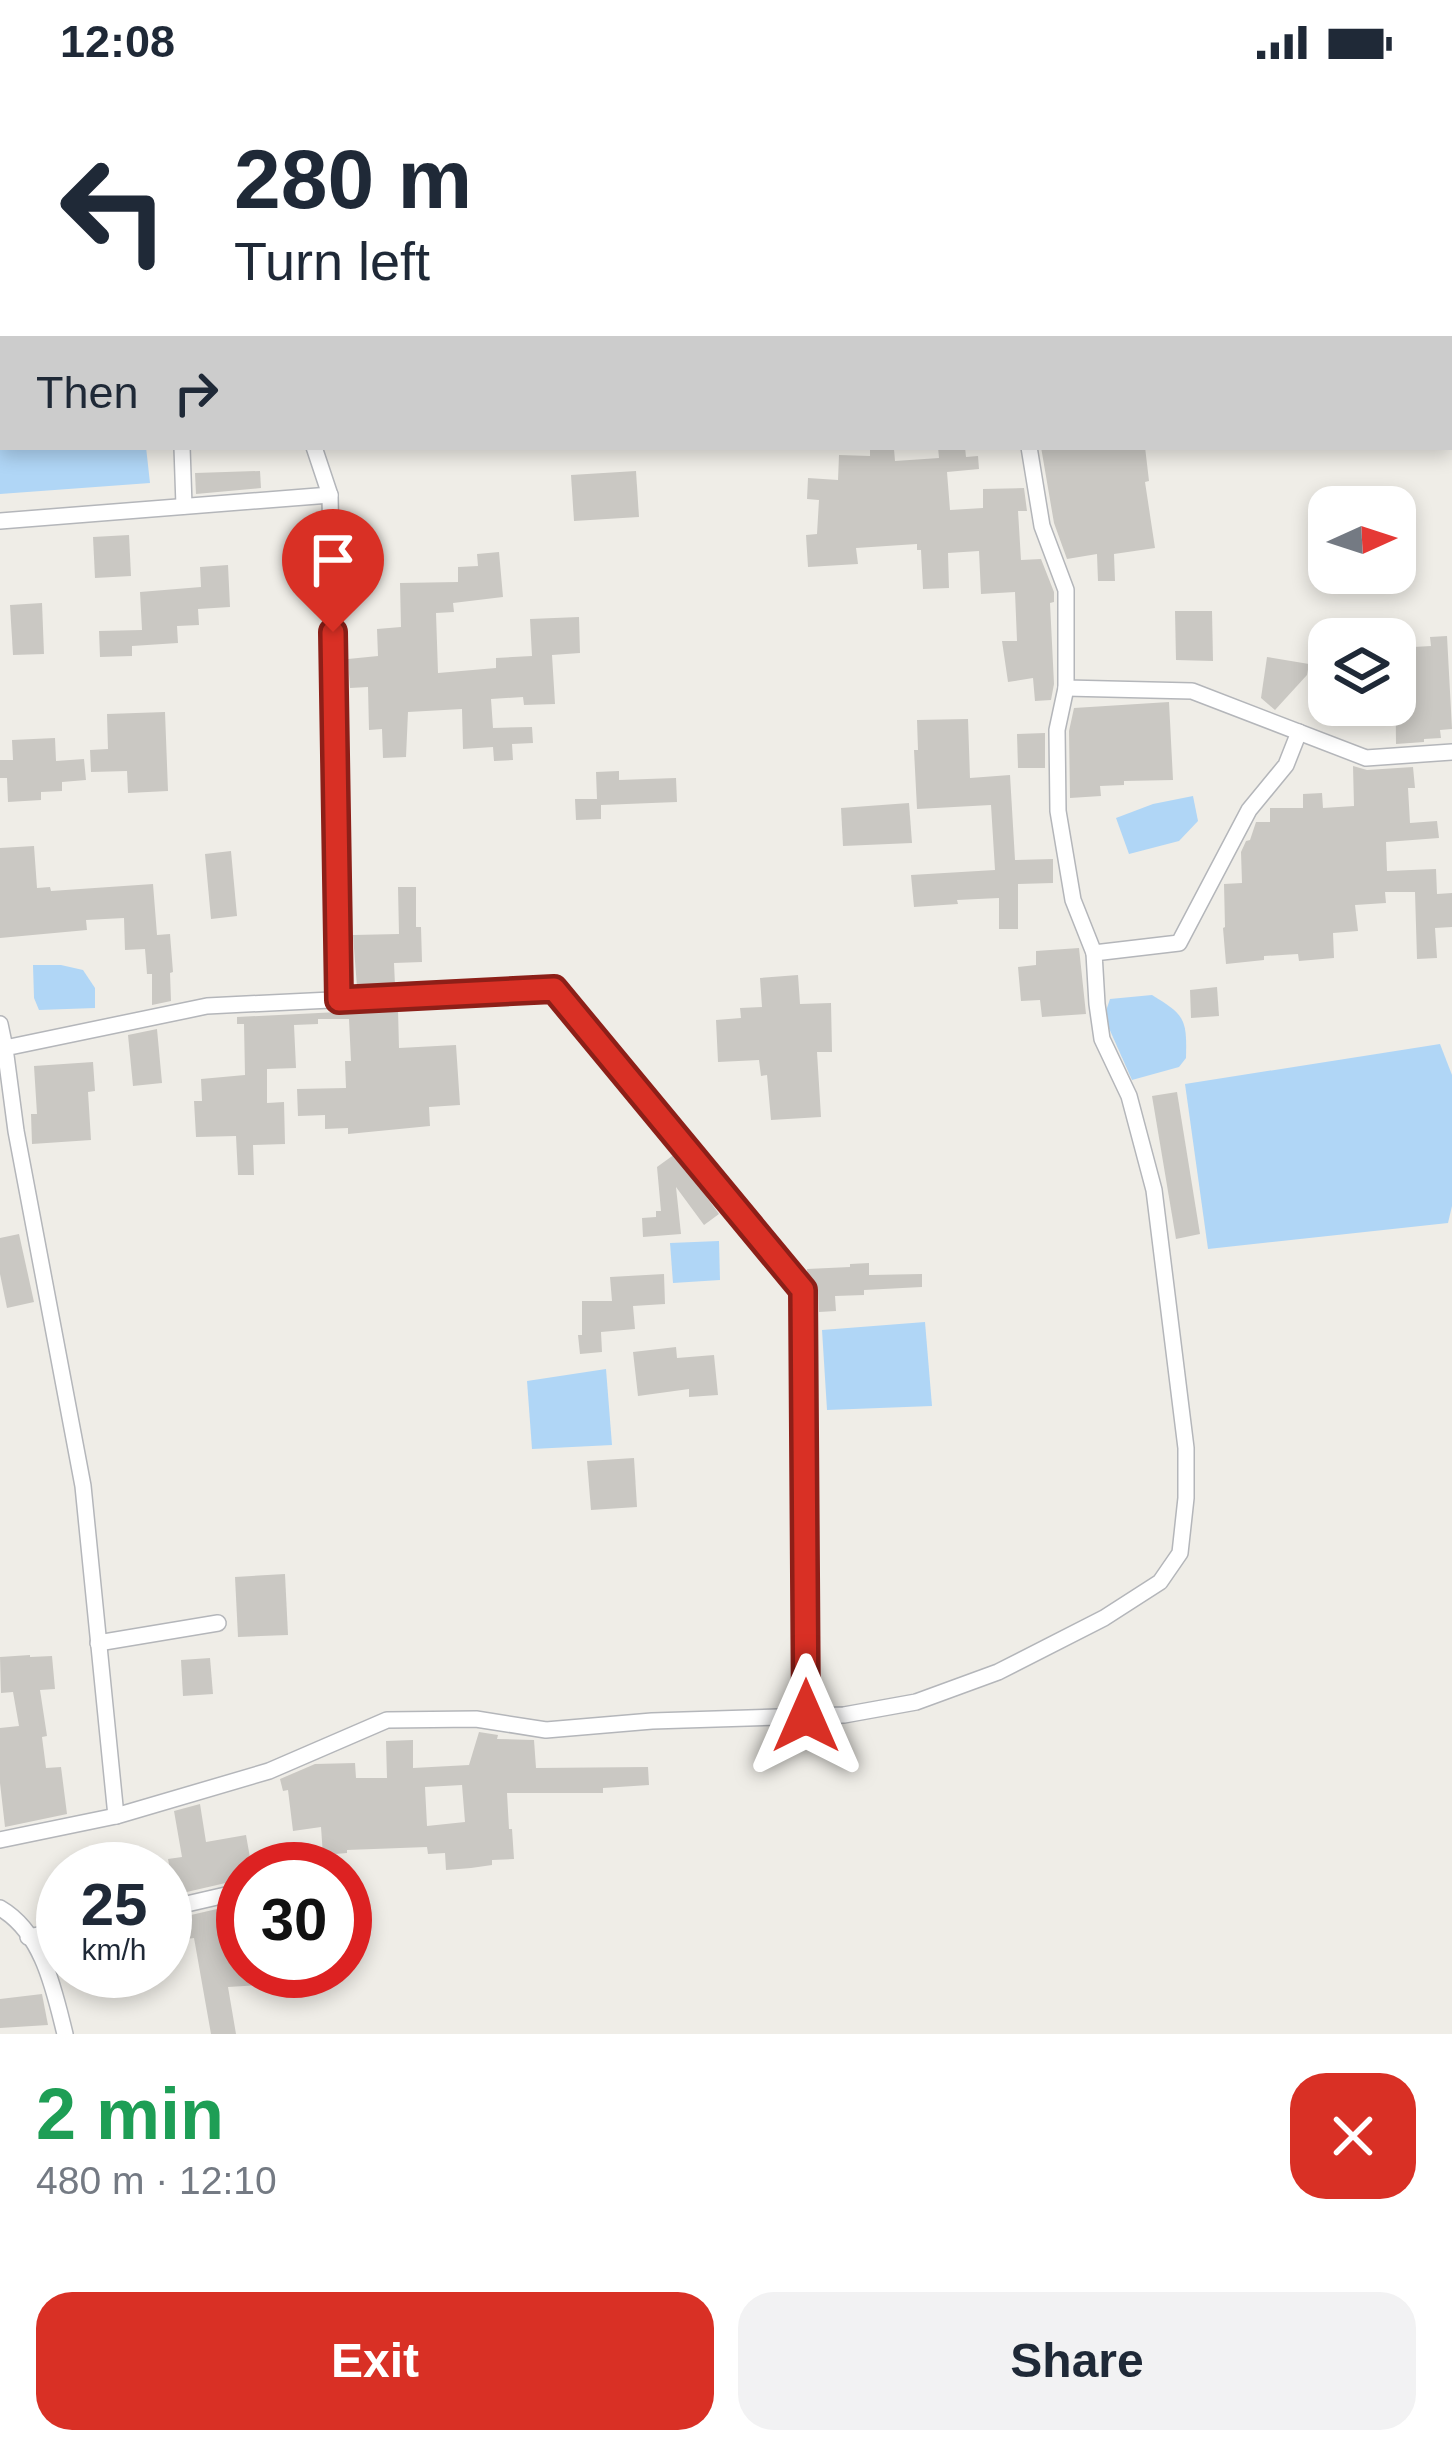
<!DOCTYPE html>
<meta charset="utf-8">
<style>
body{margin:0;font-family:Arial,sans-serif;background:#f2f2f3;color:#1f2937;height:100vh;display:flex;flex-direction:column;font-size:45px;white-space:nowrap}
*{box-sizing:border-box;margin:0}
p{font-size:39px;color:#747a83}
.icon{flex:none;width:66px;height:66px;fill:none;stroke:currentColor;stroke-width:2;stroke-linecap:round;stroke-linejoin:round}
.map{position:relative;height:1950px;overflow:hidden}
.details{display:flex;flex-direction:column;background:#fff;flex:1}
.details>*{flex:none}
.top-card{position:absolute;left:0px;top:0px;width:1452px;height:366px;box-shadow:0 6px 18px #0003;background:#fff;color:#1f2937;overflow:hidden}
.needle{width:78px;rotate:87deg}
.controls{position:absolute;left:1308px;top:402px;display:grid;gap:24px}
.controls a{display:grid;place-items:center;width:108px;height:108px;border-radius:24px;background:#fff;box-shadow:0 6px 18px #0003;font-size:60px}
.speed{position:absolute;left:36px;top:1758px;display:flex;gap:24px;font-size:60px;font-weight:700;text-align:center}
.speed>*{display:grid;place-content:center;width:156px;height:156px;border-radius:50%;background:#fff;box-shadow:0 6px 18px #0003;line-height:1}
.speed small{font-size:30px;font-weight:400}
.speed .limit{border:18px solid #d22;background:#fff;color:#111}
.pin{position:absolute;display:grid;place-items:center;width:102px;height:102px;color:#fff;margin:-123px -51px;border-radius:50% 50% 50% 0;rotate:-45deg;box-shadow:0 0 12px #0007}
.pin .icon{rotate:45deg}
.me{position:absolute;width:132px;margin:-66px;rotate:0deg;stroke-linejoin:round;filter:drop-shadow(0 0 9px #0008)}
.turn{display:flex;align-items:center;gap:42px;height:252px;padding:0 36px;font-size:54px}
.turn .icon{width:156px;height:156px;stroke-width:2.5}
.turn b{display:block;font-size:84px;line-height:102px}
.then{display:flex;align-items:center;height:114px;padding:0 36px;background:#0003;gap:24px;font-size:45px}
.round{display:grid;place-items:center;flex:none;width:126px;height:126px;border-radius:36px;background:#f2f2f3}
.head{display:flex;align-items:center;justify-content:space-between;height:204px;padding:0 36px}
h1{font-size:72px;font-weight:800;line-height:90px;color:#1e9e55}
.cta{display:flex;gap:24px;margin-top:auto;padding:24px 36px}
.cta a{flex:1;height:138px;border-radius:36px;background:#d93025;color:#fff;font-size:48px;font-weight:800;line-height:138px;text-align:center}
.cta a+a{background:#f2f2f3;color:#1f2937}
.status{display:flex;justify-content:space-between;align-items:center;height:84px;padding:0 60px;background:#fff;direction:ltr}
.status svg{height:33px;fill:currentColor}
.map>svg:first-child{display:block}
</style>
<div class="status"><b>12:08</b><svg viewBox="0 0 49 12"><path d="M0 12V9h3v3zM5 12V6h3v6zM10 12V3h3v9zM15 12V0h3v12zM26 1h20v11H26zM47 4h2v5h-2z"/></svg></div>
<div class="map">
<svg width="1452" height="1950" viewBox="0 0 1452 1950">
<rect width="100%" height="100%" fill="#efede7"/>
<g fill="#b0d6f6">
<polygon points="0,296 3,296 3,363 146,363 150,399 0,410"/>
<polygon points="1193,712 1198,737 1179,757 1129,770 1116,734 1153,720"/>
<polygon points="33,881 61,881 83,886 95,904 95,924 39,926 34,914"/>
<path d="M1152,911C1185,931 1187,935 1186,974L1179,983L1132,996L1104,933L1110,915Z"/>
<polygon points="1440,960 1452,991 1452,1122 1448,1139 1208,1165 1185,1000"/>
<polygon points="719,1157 720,1196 673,1199 670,1159"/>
<polygon points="925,1238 932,1322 827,1326 822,1246"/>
<polygon points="606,1285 612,1361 532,1365 527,1297"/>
</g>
<g fill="#cac8c3" fill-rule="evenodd">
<polygon points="938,363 965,363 966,373 978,372 979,385 947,388 950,426 983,424 983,405 1024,404 1027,427 1018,427 1021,476 1041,475 1054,508 1054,518 1050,519 1054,600 1051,616 1035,617 1033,594 1008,598 1002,557 1017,557 1015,508 981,510 979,467 948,469 949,504 923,505 921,466 917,466 917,460 856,464 858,480 808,483 806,451 817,450 819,416 807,415 808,394 838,396 839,371 870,372 870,366 894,365 895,377 939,374"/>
<polygon points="1041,363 1145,363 1149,397 1145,398 1155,464 1114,470 1115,497 1098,497 1097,470 1067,475 1054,439"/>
<polygon points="260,387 261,404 196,410 195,389"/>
<polygon points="636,387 639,433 574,437 571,391"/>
<polygon points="129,451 131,492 95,494 93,453"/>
<polygon points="499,468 503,513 453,519 454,528 436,529 438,589 496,584 496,574 532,572 530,535 579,533 580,569 552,571 555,620 524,621 523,613 491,615 493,644 532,643 533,659 512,660 513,676 494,677 493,663 463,665 462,625 408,628 406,673 383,674 382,645 369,646 368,603 350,604 348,575 378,572 377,545 401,543 400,499 458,498 458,483 478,482 477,470"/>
<polygon points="228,481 230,523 198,525 199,541 177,542 178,559 132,562 132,572 100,573 99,547 142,546 140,508 201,503 200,483"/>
<polygon points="42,519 44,570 13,571 10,521"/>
<polygon points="1175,527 1212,527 1213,577 1176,576"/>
<polygon points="1447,552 1452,645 1440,646 1441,654 1424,655 1424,658 1396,660 1395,564 1431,562 1430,553"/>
<polygon points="1267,573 1309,580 1307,591 1275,626 1261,614"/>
<polygon points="1169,618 1173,696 1124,697 1124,701 1100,702 1101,712 1070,714 1069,647 1074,624"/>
<polygon points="165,628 168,707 128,709 127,687 91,688 90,666 108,665 107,630"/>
<polygon points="968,635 970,694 1010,691 1015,776 1053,775 1053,799 1018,800 1018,845 999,845 999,814 957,816 958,820 914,823 911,791 995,786 991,721 917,725 914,666 918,666 917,636"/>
<polygon points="1045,649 1045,684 1018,684 1017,650"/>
<polygon points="55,654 56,677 84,675 86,696 62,698 62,707 41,708 41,716 8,718 7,694 0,694 0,676 13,676 12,656"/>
<polygon points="1353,682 1367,686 1413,683 1415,704 1408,704 1410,739 1437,737 1439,754 1386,758 1387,787 1436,785 1437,810 1452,809 1452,843 1435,844 1437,874 1417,875 1415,808 1385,808 1386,819 1355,821 1358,847 1333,849 1334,874 1299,877 1298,870 1264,872 1264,876 1226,880 1223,844 1225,843 1224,800 1242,799 1241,768 1246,757 1250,756 1256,738 1270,738 1270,724 1303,724 1303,710 1322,709 1323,724 1354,722"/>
<polygon points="619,687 619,696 676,694 677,718 601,721 601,735 576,736 575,715 597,715 596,688"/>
<polygon points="909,719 912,759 843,762 841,724"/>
<polygon points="34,762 37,804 50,803 51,807 153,800 157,851 170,850 173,888 170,889 171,917 152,921 152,890 147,890 145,865 125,866 124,834 86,836 87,846 0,854 0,764"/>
<polygon points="231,767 237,832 211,835 205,770"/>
<polygon points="398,803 416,803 416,843 421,843 422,878 394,879 395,901 357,903 353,851 399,850"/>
<polygon points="1079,864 1086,930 1042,933 1040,916 1021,917 1018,883 1036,881 1036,867"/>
<polygon points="798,891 800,920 831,919 832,968 817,968 821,1033 771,1036 767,991 761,992 759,976 718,978 716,936 741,934 740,924 762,923 760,894"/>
<polygon points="1217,903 1219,932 1191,934 1190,906"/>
<polygon points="398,925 399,964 456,961 460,1021 429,1023 430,1042 348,1050 348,1044 325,1045 325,1031 298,1032 297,1005 346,1004 345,977 351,977 349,935 318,935 318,940 294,941 296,984 267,985 267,1019 284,1018 285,1060 253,1061 254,1091 238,1091 236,1052 196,1053 194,1017 202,1017 201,995 245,991 244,940 237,940 237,933"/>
<polygon points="157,945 162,999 133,1002 128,951"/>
<polygon points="93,978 95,1007 88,1008 91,1056 32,1060 31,1030 37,1030 34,982"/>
<polygon points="1177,1008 1200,1150 1176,1155 1152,1012"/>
<polygon points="675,1070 719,1130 704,1141 676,1103 681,1150 643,1153 642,1134 656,1133 656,1127 661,1127 657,1083"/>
<polygon points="19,1150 34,1218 7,1224 0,1190 0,1154"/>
<polygon points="869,1179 869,1191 922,1190 922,1203 864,1206 864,1211 835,1212 836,1227 819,1228 818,1206 815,1206 808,1193 807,1185 850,1183 850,1180"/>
<polygon points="664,1190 665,1220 633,1222 635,1245 601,1248 602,1268 580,1270 578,1251 582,1251 582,1217 612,1217 610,1193"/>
<polygon points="676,1263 677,1274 714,1271 718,1311 689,1313 689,1305 638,1312 633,1268"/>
<polygon points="634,1374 637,1423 591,1426 587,1377"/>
<polygon points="285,1490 288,1551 238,1553 235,1493"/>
<polygon points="30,1571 30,1573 52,1572 55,1605 40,1606 47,1652 42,1653 46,1684 61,1683 67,1730 5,1743 0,1699 0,1644 19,1642 13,1608 1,1609 0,1573"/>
<polygon points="210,1574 213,1610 183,1612 181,1576"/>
<path d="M479,1648L498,1651L497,1655L534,1656L536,1684L648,1683L649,1701L603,1704V1709H507L509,1745H512L514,1775L492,1776V1781L471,1784L446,1786L445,1769L428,1770L427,1763L347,1766V1769L323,1771L321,1743L293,1747L288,1706L283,1707L280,1695L315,1680L355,1679L356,1694H387L386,1657L413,1656V1684L469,1681ZM462,1701L465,1738L427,1742L425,1703Z"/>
<polygon points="200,1720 206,1758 246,1751 252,1785 243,1785 243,1795 165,1813 165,1797 172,1797 168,1775 182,1773 174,1727"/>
<polygon points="243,1819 243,1887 292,1887 293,1899 228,1903 236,1950 211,1950 194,1854 165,1858 165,1837"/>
<polygon points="42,1910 48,1941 0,1944 0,1915"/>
</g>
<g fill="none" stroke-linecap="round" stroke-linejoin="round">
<g stroke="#b4b6ba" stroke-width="18">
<g id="street">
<polyline points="296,0 297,3"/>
<polyline points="980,0 981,3"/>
<polyline points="182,363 184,422"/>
<polyline points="314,363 330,411 339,915"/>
<polyline points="1029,363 1042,442 1066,506 1066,604 1192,607 1366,674 1452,668"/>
<polyline points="0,437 330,411"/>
<polyline points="1066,604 1057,646 1058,727 1073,816 1094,869"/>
<polyline points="0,940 5,964"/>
<polyline points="98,1559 218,1539"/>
<polyline points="116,1732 83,1402 16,1047 5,964 207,922 554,905 803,1206 806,1632"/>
<polyline points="0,1756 116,1732 269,1687 387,1636 476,1635 546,1646 652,1637 844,1631 916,1618 998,1588 1104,1534 1160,1498 1180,1469 1186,1414 1186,1364 1154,1106 1129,1012 1102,955 1097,920 1094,869 1179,859 1249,726 1286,681 1299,648"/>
<path d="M0,1824C43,1849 54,1906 65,1950"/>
<polyline points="165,1825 243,1807"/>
<polyline points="28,1853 63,1846"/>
</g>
</g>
<use href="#street" stroke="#fff" stroke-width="15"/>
</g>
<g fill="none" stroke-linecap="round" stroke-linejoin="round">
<g stroke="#8d1f18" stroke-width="30">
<polyline id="route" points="333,548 339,916 554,905 803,1206 806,1632"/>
</g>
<use href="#route" stroke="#d93025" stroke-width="21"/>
</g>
</svg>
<div class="controls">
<a><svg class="needle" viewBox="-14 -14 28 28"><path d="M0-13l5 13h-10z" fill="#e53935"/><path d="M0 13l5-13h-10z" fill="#747a83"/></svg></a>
<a><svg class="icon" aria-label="layers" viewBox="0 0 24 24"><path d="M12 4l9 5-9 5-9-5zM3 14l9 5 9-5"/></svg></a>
</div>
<div class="speed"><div>25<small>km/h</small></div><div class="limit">30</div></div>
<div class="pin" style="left:333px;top:548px;background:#d93025"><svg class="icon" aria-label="arrive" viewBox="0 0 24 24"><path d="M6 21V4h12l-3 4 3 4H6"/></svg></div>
<svg class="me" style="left:806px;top:1632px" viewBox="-20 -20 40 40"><path d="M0-17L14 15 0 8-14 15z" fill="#d93025" stroke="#fff" stroke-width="4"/></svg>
<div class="top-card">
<div class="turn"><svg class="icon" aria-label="left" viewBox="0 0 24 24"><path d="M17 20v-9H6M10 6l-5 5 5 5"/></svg><div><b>280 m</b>Turn left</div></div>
<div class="then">Then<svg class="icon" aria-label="right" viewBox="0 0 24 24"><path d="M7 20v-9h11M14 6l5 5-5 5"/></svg></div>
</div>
</div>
<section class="details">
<div class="head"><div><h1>2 min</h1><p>480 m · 12:10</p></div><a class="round" style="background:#d93025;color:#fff"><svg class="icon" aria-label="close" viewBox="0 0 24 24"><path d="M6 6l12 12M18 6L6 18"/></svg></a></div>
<div class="cta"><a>Exit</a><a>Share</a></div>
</section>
